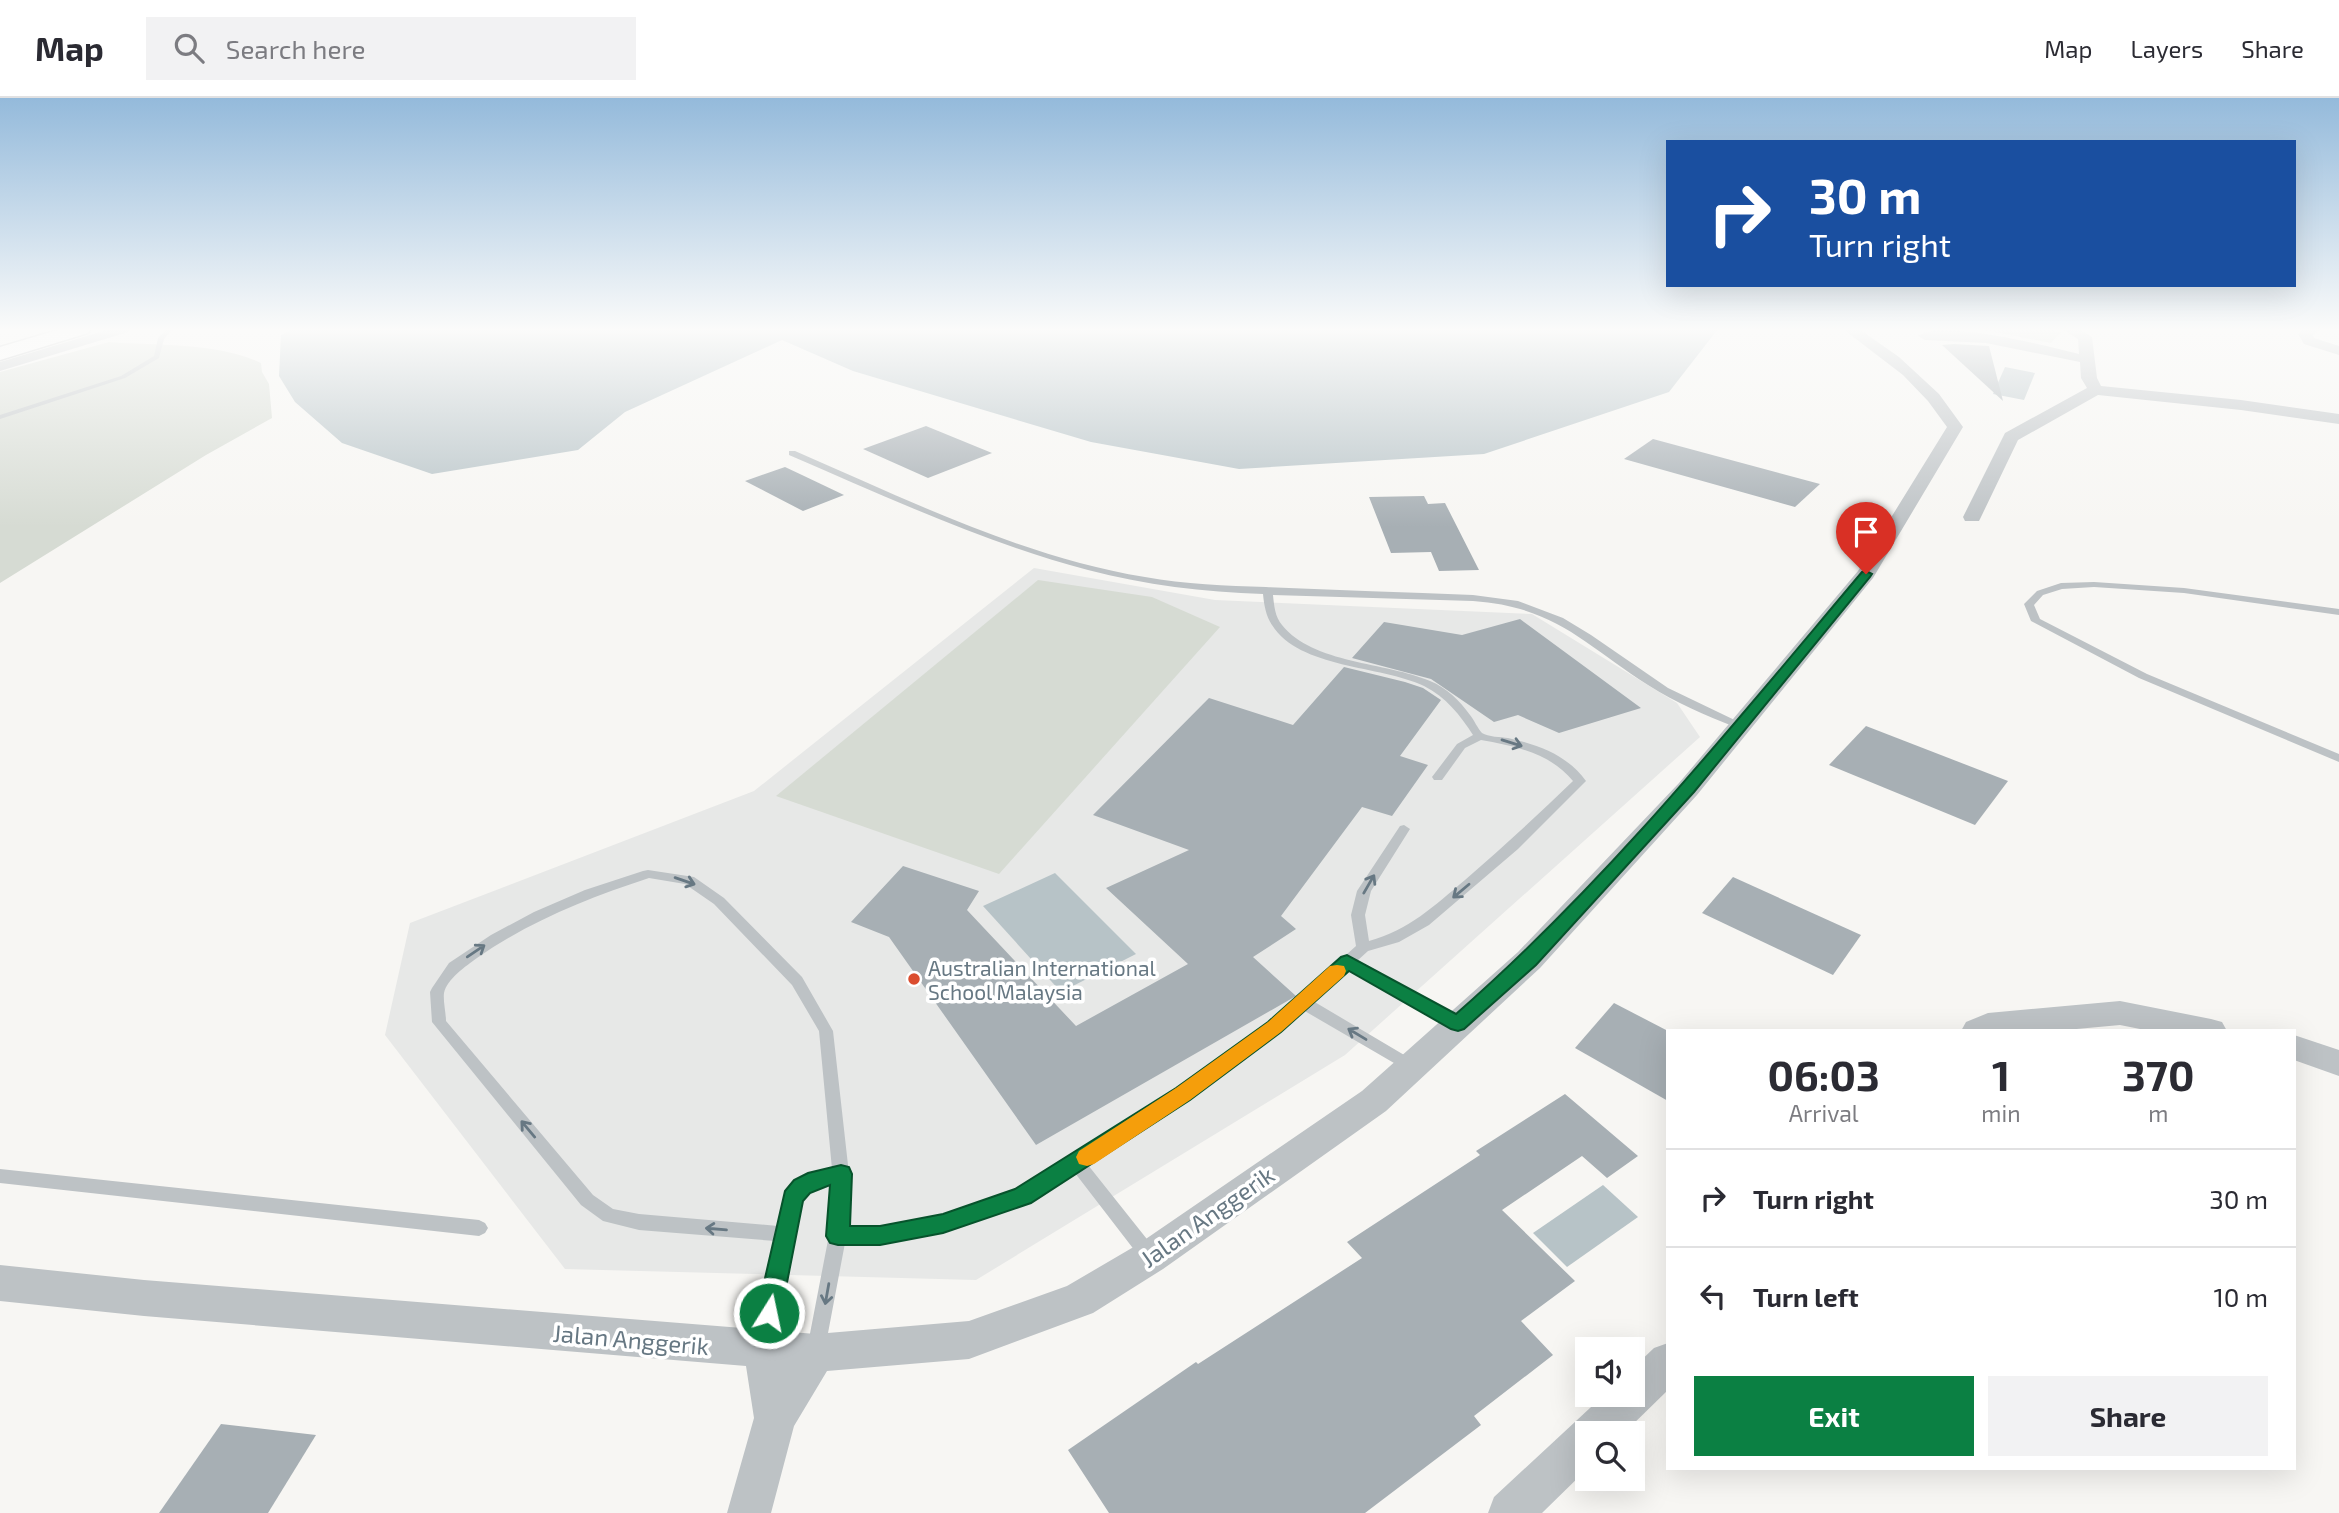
<!DOCTYPE html>
<style>
body{margin:0;font-family:"Exo 2",sans-serif;background:#f2f2f3;color:#2b2b33;height:100vh;display:flex;flex-direction:column;font-size:26px;white-space:nowrap}
*{box-sizing:border-box;margin:0}
p{font-size:23px;color:#7c7c81}
.icon{flex:none;width:38px;height:38px;fill:none;stroke:currentColor;stroke-width:2;stroke-linecap:round;stroke-linejoin:round}
.map{position:relative;flex:1;overflow:hidden}
.details{position:absolute;left:1666px;top:931px;width:630px;height:441px;display:flex;flex-direction:column;background:#fff;border-radius:0px;box-shadow:0 7px 28px #0002}
.details>*{flex:none}
.banner{position:absolute;left:1666px;top:42px;width:630px;height:147px;border-radius:0px;box-shadow:0 7px 28px #0002;background:#1a4fa0;color:#fff;overflow:hidden}
.controls{position:absolute;left:1575px;top:1239px;display:grid;gap:14px}
.controls a{display:grid;place-items:center;width:70px;height:70px;border-radius:0px;background:#fff;box-shadow:0 7px 28px #0002;font-size:35px}
.pin{position:absolute;display:grid;place-items:center;width:60px;height:60px;color:#fff;margin:-72px -30px;border-radius:50% 50% 50% 0;rotate:-45deg;box-shadow:0 0 7px #0007}
.pin .icon{rotate:45deg}
.me{position:absolute;width:77px;margin:-38px;rotate:10deg;stroke-linejoin:round;filter:drop-shadow(0 0 5px #0008)}
.turn{display:flex;align-items:center;gap:24px;height:147px;padding:0 28px;font-size:32px}
.turn .icon{width:91px;height:91px;stroke-width:2.5}
.turn b{display:block;font-size:49px;line-height:60px}
.eta{display:flex;justify-content:space-evenly;align-items:center;height:119px;text-align:center}
.eta b{font-size:42px;font-weight:700;line-height:49px}
.action{display:flex;gap:14px;margin-top:auto;padding:14px 28px}
.action a{flex:1;height:80px;border-radius:0px;background:#0b8043;color:#fff;font-size:28px;font-weight:700;line-height:80px;text-align:center}
.action a+a{background:#f2f2f3;color:#2b2b33}
ul{padding:0;list-style:none}
li{display:flex;align-items:center;gap:21px;height:98px;padding:0 28px;border-top:2px solid #e1e1e2}
li div{flex:1}
li b{display:block;font-size:26px}
li em{font-style:normal}
header{display:flex;align-items:center;gap:42px;box-sizing:border-box;height:98px;padding:0 35px;background:#fff;border-bottom:2px solid #e1e1e2}
header strong{font-size:33px}
nav{display:flex;gap:38px;margin-inline-start:auto;font-size:24px}
.search{width:490px;height:63px;background:#f2f2f3;display:flex;align-items:center;gap:18px;box-sizing:border-box;padding:0 24px;border-radius:0px;color:#7c7c81;font-size:26px}
.map>svg:first-child{display:block}
</style>
<header>
<strong>Map</strong>
<div class="search"><svg class="icon" aria-label="search" viewBox="0 0 24 24"><circle cx="10" cy="10" r="6"/><path d="M15 15l6 6"/></svg>Search here</div>
<nav><a>Map</a><a>Layers</a><a>Share</a></nav>
</header>
<div class="map">
<svg width="2339" height="1415" viewBox="0 0 2339 1415">
<rect width="100%" height="100%" fill="#f7f6f3"/>
<polygon fill="#e7e8e7" points="1034,470 1215,502 1532,516 1677,605 1700,639 1345,957 976,1182 565,1171 385,937 410,825 754,693"/>
<g fill="#d6dbd3">
<polygon points="1980,231 2044,231 2061,234 2051,245"/>
<path d="M109,244C159,248 215,244 261,265L262,274L269,286L272,320L206,357L0,485V274Z"/>
<polygon points="1038,482 1152,499 1220,529 999,776 776,698"/>
</g>
<g fill="#b7c3c7">
<polygon points="294,231 1718,231 1669,294 1484,356 1239,371 1091,344 853,273 782,242 625,314 578,352 432,376 342,345 295,304 279,278 281,237"/>
<polygon points="2005,269 2035,275 2024,302 1993,296"/>
<polygon points="1055,775 1136,856 1061,894 983,808"/>
<polygon points="1603,1087 1638,1119 1567,1169 1533,1135"/>
</g>
<g fill="#a7afb4">
<polygon points="1954,246 1989,248 2003,303 1942,247"/>
<polygon points="926,328 992,355 928,380 863,351"/>
<polygon points="1653,341 1820,386 1795,409 1624,361"/>
<polygon points="785,369 802,377 844,397 803,413 745,383"/>
<polygon points="1424,398 1428,406 1445,405 1479,472 1439,473 1431,454 1391,455 1369,399"/>
<polygon points="1520,521 1641,610 1559,635 1518,617 1494,624 1431,581 1352,560 1384,524 1462,537"/>
<polygon points="1344,569 1405,584 1423,590 1441,602 1400,658 1428,667 1392,718 1362,709 1281,818 1296,831 1253,859 1296,898 1036,1047 889,839 851,824 903,768 979,793 967,812 1076,928 1188,866 1106,790 1189,752 1093,717 1209,600 1293,627"/>
<polygon points="1866,628 2008,683 1975,727 1829,667"/>
<polygon points="1733,779 1861,837 1833,877 1702,815"/>
<polygon points="1614,905 1668,933 1668,1003 1575,950"/>
<polygon points="1565,996 1638,1058 1607,1080 1582,1058 1502,1112 1575,1183 1521,1223 1553,1257 1474,1318 1481,1327 1365,1415 1109,1415 1068,1352 1196,1264 1198,1266 1362,1160 1347,1144 1480,1057 1476,1053"/>
<polygon points="221,1326 316,1337 268,1415 159,1415"/>
</g>
<g fill="none" stroke-linecap="round" stroke-linejoin="round">
<g stroke="#b1b5b8" stroke-width="3">
<polygon id="motorway" points="61,231 91,231 88,235 0,262 0,249"/>
</g>
<g fill="#bdc2c5" fill-rule="evenodd">
<polygon points="167,231 173,231 164,241 159,260 125,280 0,321 0,317 121,278 154,258 158,240"/>
<path d="M789,353H795C908,402 1023,459 1145,479C1185,486 1226,488 1266,489C1334,492 1405,494 1473,497L1518,503L1563,520L1591,537L1668,590L1745,627L1739,630L1735,629C1705,617 1676,605 1648,587C1584,546 1556,509 1473,503L1273,497C1274,507 1275,519 1282,527C1313,566 1386,564 1430,583C1447,590 1459,602 1470,617C1474,622 1478,631 1482,635C1488,639 1501,639 1508,640C1539,647 1567,657 1586,683L1518,751L1429,827L1399,844L1368,853L1357,863L1462,922L1464,926L1462,930L1457,932L1452,930L1348,871L1313,903L1416,964L1419,968L1416,972L1411,974L1406,972L1303,912C1238,971 1161,1018 1088,1067L1154,1150L1157,1156L1154,1162L1148,1164L1142,1162L1075,1075L1029,1103L943,1134L880,1146L845,1145L825,1251L823,1257L816,1260L809,1257L807,1251L829,1137L832,1085L815,1091L801,1102L781,1196L774,1247L772,1253L765,1256L758,1253L756,1247L763,1196L775,1143L639,1132L603,1123L581,1107L432,924L430,894L432,890L449,865L491,837L534,814L585,792L643,773L648,772L694,779L724,800L802,879L833,933L849,1076L847,1130H880L943,1118L1017,1093L1177,992L1270,925L1356,848L1351,817L1357,793L1400,728L1404,727L1410,731L1371,793L1365,817L1369,843C1409,832 1434,808 1465,782C1502,750 1538,717 1573,683C1550,655 1515,648 1481,642L1465,650L1442,682H1434L1432,679L1457,646L1473,637C1460,617 1446,599 1424,588C1380,567 1300,571 1272,527C1266,518 1264,507 1263,496C1204,494 1145,487 1088,472C985,445 887,399 789,357ZM649,780L685,786L714,806L792,887L819,933L832,1071C790,1080 787,1088 778,1128L639,1116L613,1111L593,1097L446,923C446,915 443,903 444,895C447,881 466,868 477,860C530,823 588,800 649,780Z"/>
<polygon points="2094,484 2184,490 2339,511 2339,517 2184,495 2094,489 2062,491 2043,497 2034,507 2040,521 2147,576 2339,656 2339,664 2139,580 2031,523 2024,506 2037,493 2061,485"/>
<polygon points="0,1071 479,1122 485,1125 488,1130 485,1135 479,1138 0,1085"/>
</g>
<g fill="#bdc2c5" fill-rule="evenodd">
<polygon points="110,231 130,231 128,234 0,273 0,264"/>
<polygon points="1843,231 1859,231 1899,259 1939,296 1963,329 1873,480 1697,697 1540,870 1386,1013 1163,1171 1093,1215 969,1261 827,1273 794,1328 771,1415 727,1415 754,1320 746,1268 144,1218 0,1203 0,1167 144,1182 816,1236 969,1223 1067,1188 1137,1147 1362,993 1518,854 1679,685 1858,473 1947,329 1928,303 1903,277"/>
<path d="M2062,231H2079L2092,239L2097,280L2101,288L2241,302L2339,316V326L2241,312L2098,297L2018,342L1981,419L1979,423H1965L1963,419L2005,335L2087,290L2081,280L2080,264L1986,245L1925,242L1918,238C1939,220 2051,249 2079,256L2078,241Z"/>
<polygon points="2304,231 2320,231 2313,237 2314,240 2339,248 2339,257 2304,246 2298,236"/>
<polygon points="2120,903 2211,921 2222,924 2227,933 2150,933 2120,927 2055,933 1961,933 1966,924 1988,915"/>
<polygon points="2294,937 2339,952 2339,978 2294,962"/>
<polygon points="1668,1245 1668,1292 1624,1335 1587,1335 1587,1371 1542,1415 1488,1415 1494,1399 1604,1297 1633,1297 1633,1270 1654,1250"/>
</g>
<use href="#motorway" fill="#fff" fill-rule="evenodd"/>
</g>
<defs><path id="oneway-shaft" d="M-6 0H5M1.5-3L5.5 0L1.5 3" fill="none" stroke-width="1.6" stroke-linecap="round" stroke-linejoin="round" transform="scale(1.75)"/></defs>
<g stroke="#677883">
<use href="#oneway-shaft" transform="translate(1512 645) rotate(17)"/>
<use href="#oneway-shaft" transform="translate(685 783) rotate(19)"/>
<use href="#oneway-shaft" transform="translate(1369 786) rotate(-60)"/>
<use href="#oneway-shaft" transform="translate(1461 793) rotate(140)"/>
<use href="#oneway-shaft" transform="translate(476 853) rotate(-34)"/>
<use href="#oneway-shaft" transform="translate(1357 936) rotate(-149)"/>
<use href="#oneway-shaft" transform="translate(528 1031) rotate(-130)"/>
<use href="#oneway-shaft" transform="translate(716 1131) rotate(-175)"/>
<use href="#oneway-shaft" transform="translate(827 1196) rotate(100)"/>
</g>
<linearGradient id="sky" x2="0" y2="1"><stop stop-color="#94badb"/><stop offset="0.54" stop-color="#fbfbfa"/><stop offset="1" stop-color="#fbfbfa" stop-opacity="0"/></linearGradient>
<rect width="2339" height="429" fill="url(#sky)"/>
<path fill="#0b8043" stroke="#07532c" stroke-width="2" d="M1866,473L1872,476L1870,479L1694,694L1536,867L1464,931L1458,933L1451,931L1349,873L1281,934L1190,1002L1031,1105L943,1135L880,1147H838L830,1145L826,1138L830,1087L810,1095L803,1103L781,1215L778,1223L769,1226L761,1223L757,1215L785,1093L794,1082L808,1075L841,1067L849,1069L852,1076L850,1128H880L943,1116L1015,1091L1176,990L1268,924L1341,859L1347,857L1456,916C1607,784 1733,627 1862,474Z"/>
<polygon fill="#f59e0b" points="1337,867 1344,868 1346,873 1344,878 1281,934 1190,1002 1094,1066 1087,1068 1079,1066 1076,1059 1079,1053 1176,990 1268,924 1330,868"/>
<circle fill="#db4d2f" stroke="#fff" stroke-width="2.5" cx="914" cy="881" r="7"/>
<g text-anchor="middle" dominant-baseline="central" stroke-width="7" stroke-linejoin="round" paint-order="stroke">
<g font-size="21" fill="#677883" stroke="#fff" text-anchor="start">
<text x="928" y="869">Australian International<tspan x="928" dy="24">School Malaysia</tspan></text>
</g>
<g font-size="24" fill="#677883" stroke="#fff">
<text transform="translate(1207 1118) rotate(-35)">Jalan Anggerik</text>
<text transform="translate(631 1241) rotate(5)">Jalan Anggerik</text>
</g>
</g>
</svg>
<div class="controls">
<a><svg class="icon" aria-label="sound" viewBox="0 0 24 24"><path d="M4 9h4l5-4v14l-5-4H4zM17 9q2 3 0 6"/></svg></a>
<a><svg class="icon" aria-label="search" viewBox="0 0 24 24"><circle cx="10" cy="10" r="6"/><path d="M15 15l6 6"/></svg></a>
</div>
<div class="pin" style="left:1866px;top:476px;background:#d93025"><svg class="icon" aria-label="arrive" viewBox="0 0 24 24"><path d="M6 21V4h12l-3 4 3 4H6"/></svg></div>
<svg class="me" style="left:769px;top:1215px" viewBox="-20 -20 40 40"><circle r="17" fill="#0b8043" stroke="#fff" stroke-width="3"/><path d="M0-11L8 9 0 5-8 9z" fill="#fff"/></svg>
<div class="banner">
<div class="turn"><svg class="icon" aria-label="right" viewBox="0 0 24 24"><path d="M7 20v-9h11M14 6l5 5-5 5"/></svg><div><b>30 m</b>Turn right</div></div>
</div>
<section class="details">
<div class="eta">
<div><b>06:03</b><p>Arrival</p></div>
<div><b>1</b><p>min</p></div>
<div><b>370</b><p>m</p></div>
</div>
<ul>
<li><svg class="icon" aria-label="right" viewBox="0 0 24 24"><path d="M7 20v-9h11M14 6l5 5-5 5"/></svg><div><b>Turn right</b></div><em>30 m</em></li>
<li><svg class="icon" aria-label="left" viewBox="0 0 24 24"><path d="M17 20v-9H6M10 6l-5 5 5 5"/></svg><div><b>Turn left</b></div><em>10 m</em></li>
</ul>
<div class="action"><a>Exit</a><a>Share</a></div>
</section>
</div>
